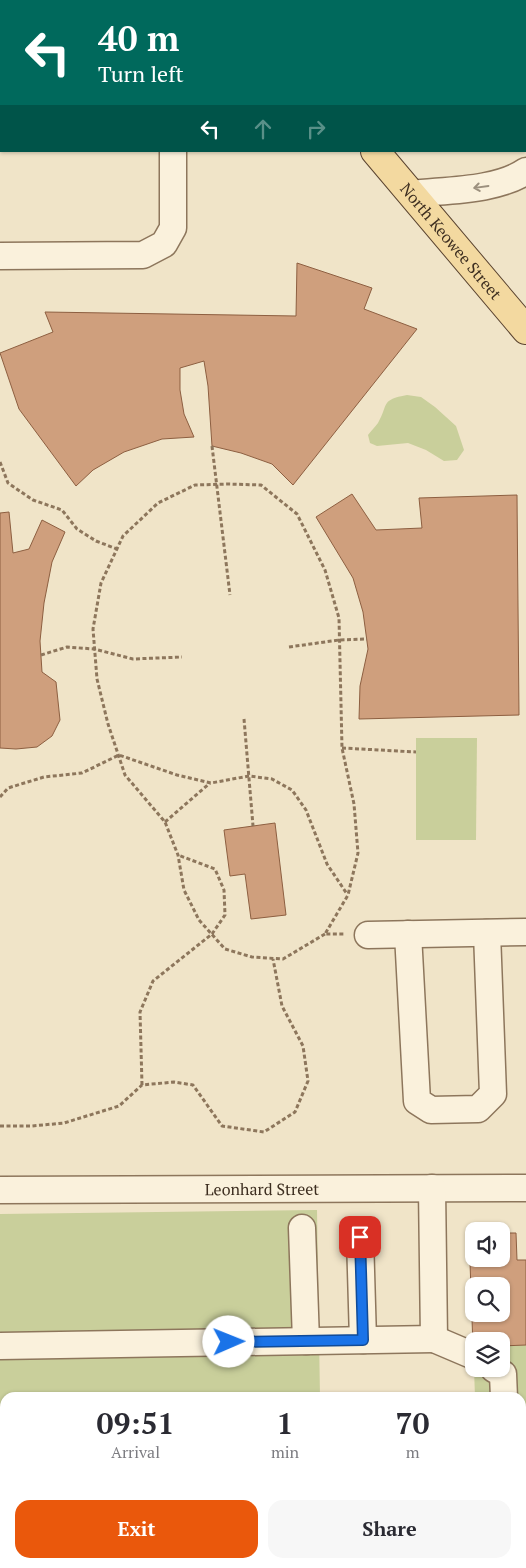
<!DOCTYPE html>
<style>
body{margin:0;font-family:"PT Serif",serif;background:#f7f7f7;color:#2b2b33;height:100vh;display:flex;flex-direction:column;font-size:19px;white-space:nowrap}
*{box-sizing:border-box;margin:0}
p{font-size:16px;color:#7c7c81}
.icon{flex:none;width:28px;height:28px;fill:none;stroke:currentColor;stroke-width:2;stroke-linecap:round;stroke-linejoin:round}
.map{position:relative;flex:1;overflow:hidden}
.panel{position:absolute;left:0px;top:1392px;width:526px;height:176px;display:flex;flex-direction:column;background:#fff;border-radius:15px 15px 0 0;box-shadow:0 1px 4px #0004}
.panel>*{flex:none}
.banner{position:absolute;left:0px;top:0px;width:526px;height:152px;box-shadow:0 1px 4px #0004;background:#00695c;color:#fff;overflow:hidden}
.fabs{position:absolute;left:465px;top:1222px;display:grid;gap:10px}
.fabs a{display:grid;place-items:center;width:45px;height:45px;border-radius:10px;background:#fff;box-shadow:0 1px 4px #0004;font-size:25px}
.pin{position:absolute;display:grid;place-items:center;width:42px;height:42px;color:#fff;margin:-21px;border-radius:10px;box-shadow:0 2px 8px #0006}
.me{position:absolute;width:55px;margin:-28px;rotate:89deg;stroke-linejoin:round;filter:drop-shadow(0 0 4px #0008)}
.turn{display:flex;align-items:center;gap:18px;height:105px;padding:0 15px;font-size:22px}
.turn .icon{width:65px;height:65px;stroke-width:2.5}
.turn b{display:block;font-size:35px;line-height:42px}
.lanes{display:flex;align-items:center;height:48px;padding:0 15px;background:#0003;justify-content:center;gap:25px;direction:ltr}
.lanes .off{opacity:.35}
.eta{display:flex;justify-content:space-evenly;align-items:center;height:85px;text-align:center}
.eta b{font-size:30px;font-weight:700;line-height:35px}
.primary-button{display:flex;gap:10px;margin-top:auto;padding:10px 15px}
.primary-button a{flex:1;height:58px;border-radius:15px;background:#ea580c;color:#fff;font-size:20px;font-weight:700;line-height:58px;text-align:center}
.primary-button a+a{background:#f7f7f7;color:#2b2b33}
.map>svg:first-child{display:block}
</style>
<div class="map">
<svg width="526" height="1568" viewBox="0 0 526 1568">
<rect width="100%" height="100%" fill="#f0e4c8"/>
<g fill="#c9cf9b">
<path d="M407,395L421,397L435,407L456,426L464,450L457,460L444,461L426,450L408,443L377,446L370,443L368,435C371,431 375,427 378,423C389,404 380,400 407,395Z"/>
<polygon points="416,738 477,738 476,840 416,840"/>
<polygon points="317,1210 320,1397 5,1398 5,1466 0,1466 0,1214"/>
<polygon points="526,1345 526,1459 521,1459 521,1398 475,1397 474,1369 501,1369 501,1346"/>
</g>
<g fill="#cf9f7d" stroke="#8d5f41" fill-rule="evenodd">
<polygon points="366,0 492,0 493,1 364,1"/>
<polygon points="297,263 372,288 364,309 417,329 293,485 272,464 241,453 212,446 208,386 204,361 180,368 180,390 184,414 194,437 162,439 124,452 93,470 76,486 19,409 0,353 53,332 45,312 296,316"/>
<polygon points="352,494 376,530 422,528 419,498 517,495 519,715 359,719 360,686 368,649 363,612 353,578 316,517"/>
<polygon points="9,512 13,553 29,549 42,520 65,532 52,562 44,603 40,641 42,672 56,682 60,720 52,736 37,747 16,749 0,748 0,513"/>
<polygon points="275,823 286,915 251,919 245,874 230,876 224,830"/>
<path d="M501,1233H516L517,1260H526V1345L501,1346V1341H474L473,1347L469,1234H474V1259H501ZM474,1286H501V1314H474Z"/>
<polygon points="521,1523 526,1523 526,1568 497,1568 497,1564 521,1564"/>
</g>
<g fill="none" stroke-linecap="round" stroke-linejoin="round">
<g stroke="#8d765c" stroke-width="29">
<g id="minor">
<polyline points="101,0 103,1"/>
<polyline points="318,1 320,0"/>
<path d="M412,194C446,190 497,191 526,171"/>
<polyline points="0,256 143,255 164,244 173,228 173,151"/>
<polyline points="408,934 417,1101 431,1110 478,1109 493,1094 487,933"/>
<polyline points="368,935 526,932"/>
<path id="s1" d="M0,1190L526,1188"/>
<polyline points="302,1228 306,1341"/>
<polyline points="360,1237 363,1340"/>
<polyline points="434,1339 474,1356"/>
<polyline points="0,1346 434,1339 432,1188"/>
<polyline points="494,1369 503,1374 504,1398"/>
</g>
</g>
<g stroke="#5b4430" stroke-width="30">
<g id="major">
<polyline points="246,0 247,1"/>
<path id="s2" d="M375,151L526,330"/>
</g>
</g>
<g stroke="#8d765c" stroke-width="3" stroke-dasharray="4 2.5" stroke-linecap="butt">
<polyline points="212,446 230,595"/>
<polyline points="0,462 8,483 33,500 62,510 77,529 96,541 117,549"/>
<polyline points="289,647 339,640 367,639"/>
<polyline points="41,655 67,647 94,649 133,659 182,657"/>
<polyline points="244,719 253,826"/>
<polyline points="342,748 416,752"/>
<polyline points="0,797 8,788 44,777 82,773 119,755 177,775 211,783 249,776 272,779 292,790 306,810 327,864 347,894"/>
<polyline points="165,822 210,783"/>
<polyline points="325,934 283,959 252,957 225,949 199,920 184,890 178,855 165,822 125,775 108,724 97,679 93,629 101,583 123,536 158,503 195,485 228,484 261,485 297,514 325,570 339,618 342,748 354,804 358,853 348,895 325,934 345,934"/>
<polyline points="142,1085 140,1012 153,981 212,934 225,915 224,890 215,869 178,855"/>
<polyline points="0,1126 32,1126 64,1123 119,1106 142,1085 174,1082 193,1085 222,1126 264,1132 295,1112 308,1081 303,1046 282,1006 273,959"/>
</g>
<use href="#minor" stroke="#faf1dc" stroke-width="26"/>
<use href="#major" stroke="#f3d9a0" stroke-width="28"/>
</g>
<defs><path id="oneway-shaft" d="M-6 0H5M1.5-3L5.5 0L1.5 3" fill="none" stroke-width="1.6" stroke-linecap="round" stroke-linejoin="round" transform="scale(1.25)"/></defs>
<use stroke="#9c907e" href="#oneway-shaft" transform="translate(481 187) rotate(172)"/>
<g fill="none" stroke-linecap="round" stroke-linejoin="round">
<g stroke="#114b97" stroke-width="12">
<polyline id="route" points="229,1342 363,1340 360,1237"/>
</g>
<use href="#route" stroke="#1a73e8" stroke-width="9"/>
</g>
<g text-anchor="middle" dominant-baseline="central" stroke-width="5" stroke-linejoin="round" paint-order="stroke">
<g font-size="16" fill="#3d2e20" stroke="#f7eed8">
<text stroke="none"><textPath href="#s2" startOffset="118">North Keowee Street</textPath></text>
<text stroke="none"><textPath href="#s1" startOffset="262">Leonhard Street</textPath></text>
</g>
</g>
</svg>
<div class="fabs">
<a><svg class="icon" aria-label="sound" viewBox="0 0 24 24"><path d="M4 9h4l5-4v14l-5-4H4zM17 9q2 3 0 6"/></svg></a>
<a><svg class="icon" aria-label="search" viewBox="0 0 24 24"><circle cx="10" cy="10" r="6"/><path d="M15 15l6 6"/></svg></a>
<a><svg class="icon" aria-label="layers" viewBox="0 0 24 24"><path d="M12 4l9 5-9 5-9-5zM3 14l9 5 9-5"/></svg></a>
</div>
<div class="pin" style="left:360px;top:1237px;background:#d93025"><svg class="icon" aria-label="arrive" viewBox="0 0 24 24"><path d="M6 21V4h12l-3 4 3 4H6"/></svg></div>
<svg class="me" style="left:229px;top:1342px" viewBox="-20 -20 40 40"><circle r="19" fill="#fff"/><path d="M0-13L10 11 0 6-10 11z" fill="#1a73e8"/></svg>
<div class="banner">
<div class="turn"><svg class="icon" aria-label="left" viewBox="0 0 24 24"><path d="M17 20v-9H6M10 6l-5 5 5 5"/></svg><div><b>40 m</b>Turn left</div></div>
<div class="lanes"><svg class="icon" aria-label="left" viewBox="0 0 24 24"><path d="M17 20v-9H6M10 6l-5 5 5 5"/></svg><svg class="icon off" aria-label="ahead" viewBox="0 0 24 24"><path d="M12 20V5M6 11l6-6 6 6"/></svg><svg class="icon off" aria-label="right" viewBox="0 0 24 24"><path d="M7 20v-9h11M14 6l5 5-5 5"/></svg></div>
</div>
<section class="panel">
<div class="eta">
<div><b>09:51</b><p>Arrival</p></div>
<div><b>1</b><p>min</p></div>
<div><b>70</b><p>m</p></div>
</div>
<div class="primary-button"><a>Exit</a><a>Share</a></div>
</section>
</div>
